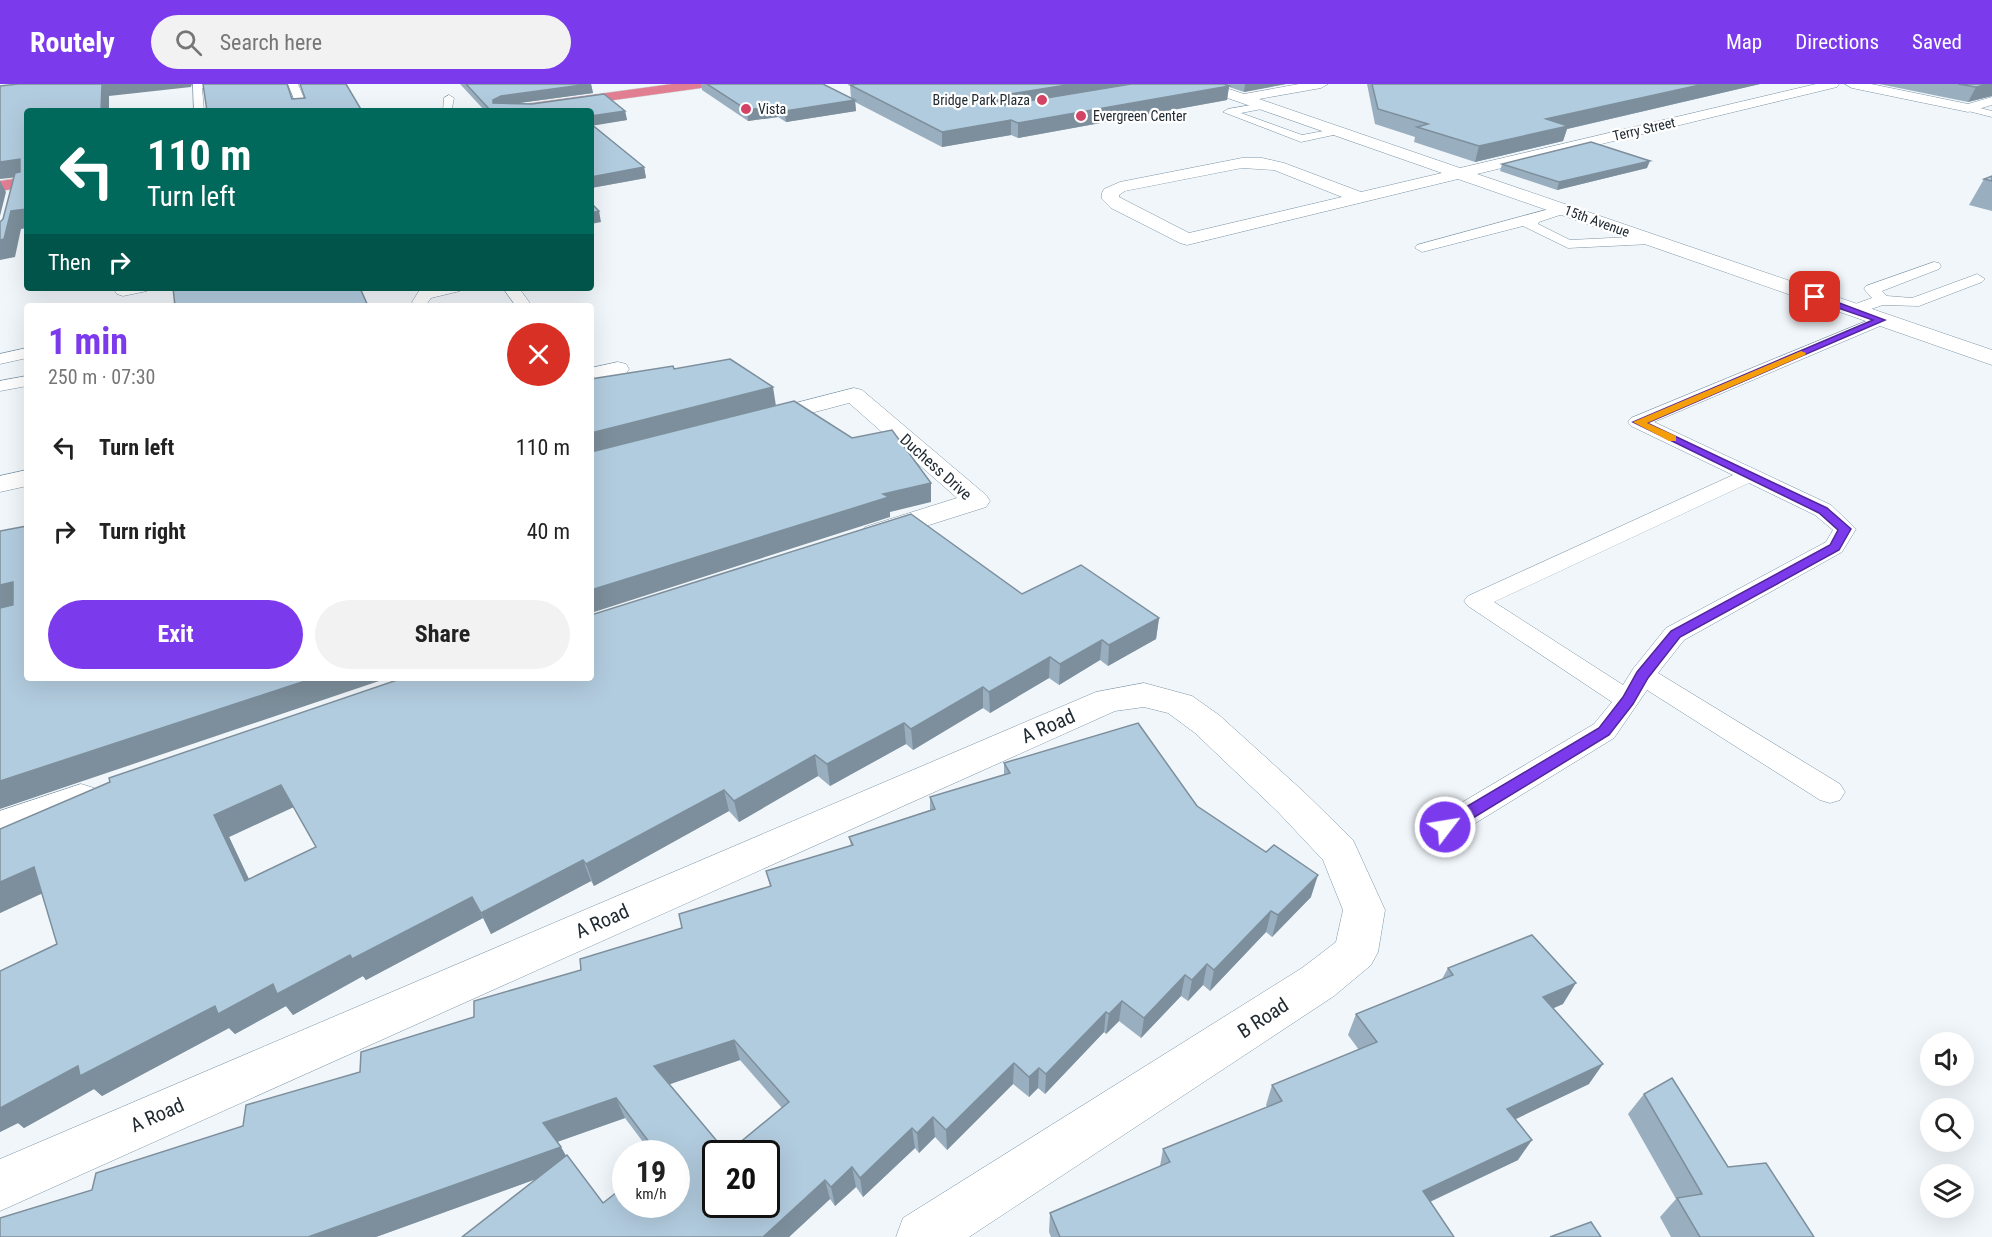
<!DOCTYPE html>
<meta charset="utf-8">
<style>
body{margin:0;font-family:"Roboto Condensed",sans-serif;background:#f2f2f2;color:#222;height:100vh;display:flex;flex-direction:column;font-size:22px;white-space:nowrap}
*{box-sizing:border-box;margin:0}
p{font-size:20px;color:#767676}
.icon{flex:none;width:33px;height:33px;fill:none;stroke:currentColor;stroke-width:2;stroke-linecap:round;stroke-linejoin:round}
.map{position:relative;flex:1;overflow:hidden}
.panel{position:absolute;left:24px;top:219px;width:570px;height:378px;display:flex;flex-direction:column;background:#fff;border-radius:6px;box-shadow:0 6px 24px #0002}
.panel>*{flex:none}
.hud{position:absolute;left:24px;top:24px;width:570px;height:183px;border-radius:6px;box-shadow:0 6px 24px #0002;background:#00695c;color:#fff;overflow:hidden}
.buttons{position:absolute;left:1920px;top:948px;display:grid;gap:12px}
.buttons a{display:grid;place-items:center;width:54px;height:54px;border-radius:50%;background:#fff;box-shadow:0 6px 24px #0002;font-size:30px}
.speed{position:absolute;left:612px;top:1056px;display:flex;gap:12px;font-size:30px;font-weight:700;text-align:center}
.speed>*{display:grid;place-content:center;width:78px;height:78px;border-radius:50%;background:#fff;box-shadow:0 6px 24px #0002;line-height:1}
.speed small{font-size:15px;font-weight:400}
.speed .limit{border:3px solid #111;border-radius:9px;background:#fff;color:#111}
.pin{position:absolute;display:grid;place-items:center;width:51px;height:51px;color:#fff;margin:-26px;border-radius:12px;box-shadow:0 3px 9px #0006}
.me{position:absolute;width:66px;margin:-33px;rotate:59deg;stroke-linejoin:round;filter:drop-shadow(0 0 4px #0008)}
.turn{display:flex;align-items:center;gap:21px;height:126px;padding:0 24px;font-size:27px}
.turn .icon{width:78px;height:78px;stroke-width:2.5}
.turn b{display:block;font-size:42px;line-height:51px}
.then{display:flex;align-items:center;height:57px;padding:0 24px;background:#0003;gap:12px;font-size:22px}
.round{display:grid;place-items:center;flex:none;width:63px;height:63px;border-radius:32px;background:#f2f2f2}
.summary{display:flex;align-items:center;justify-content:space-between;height:102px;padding:0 24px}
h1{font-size:36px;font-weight:700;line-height:45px;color:#7c3aed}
.cta{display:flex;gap:12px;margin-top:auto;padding:12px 24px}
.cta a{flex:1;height:69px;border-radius:36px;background:#7c3aed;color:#fff;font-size:24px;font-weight:700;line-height:69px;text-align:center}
.cta a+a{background:#f2f2f2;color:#222}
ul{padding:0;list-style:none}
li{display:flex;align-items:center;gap:18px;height:84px;padding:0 24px}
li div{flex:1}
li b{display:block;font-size:22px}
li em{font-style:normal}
header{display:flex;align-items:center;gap:36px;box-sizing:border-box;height:84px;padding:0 30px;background:#7c3aed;color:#fff}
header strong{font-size:28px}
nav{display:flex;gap:33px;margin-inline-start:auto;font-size:21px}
.search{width:420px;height:54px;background:#f2f2f2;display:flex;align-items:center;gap:15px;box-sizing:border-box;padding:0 21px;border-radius:33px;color:#767676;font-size:22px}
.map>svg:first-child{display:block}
</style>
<header>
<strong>Routely</strong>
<div class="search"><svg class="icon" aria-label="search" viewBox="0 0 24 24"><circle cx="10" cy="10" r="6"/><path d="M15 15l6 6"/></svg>Search here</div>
<nav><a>Map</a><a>Directions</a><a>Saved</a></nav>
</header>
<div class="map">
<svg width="1992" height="1153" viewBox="0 0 1992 1153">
<rect width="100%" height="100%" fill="#f1f6fa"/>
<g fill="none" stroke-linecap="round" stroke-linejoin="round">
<g stroke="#7c95a7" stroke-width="1">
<g id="service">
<polygon points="193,0 212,0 202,4 204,27 194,27"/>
<polygon points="288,0 298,0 309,27 299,27"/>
<polygon points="449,11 454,14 452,24 454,27 443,27 444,14"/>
<polygon points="1263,19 1268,22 1267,24 1241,29 1302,51 1334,45 1340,48 1338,50 1301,58 1223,28 1228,25"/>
<polygon points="1968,21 1992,27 1992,33 1964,26 1964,22"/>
<polygon points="1564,121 1571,125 1569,128 1539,138 1538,140 1570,156 1651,152 1658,156 1651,160 1568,164 1523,142 1422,168 1415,164 1417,161"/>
<polygon points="1934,178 1939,179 1941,182 1939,185 1882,207 1887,212 1912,214 1972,192 1977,190 1985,195 1982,198 1919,222 1883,221 1853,231 1845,226 1847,223 1872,214 1864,205 1866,202"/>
<polygon points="117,204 150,204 147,207 123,212 117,210 115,207"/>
<polygon points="431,204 463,204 460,207 431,214 426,221 414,221 412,218 419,207"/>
<polygon points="503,204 519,204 532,222 516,222"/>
<path d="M1881,231L1887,233L1889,236L1887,239L1654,338L1831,421L1856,445L1842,468L1684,556L1658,589L1840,700L1845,708L1840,716L1830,719L1820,716L1647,606L1614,654L1456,751L1445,755L1434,751L1430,743L1434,735L1594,640L1612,618L1468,522L1464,517L1468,512L1733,391L1631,342L1628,338L1631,334ZM1749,399L1815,431L1833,446L1826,458L1666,544L1633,585L1623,601L1494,518Z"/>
<polygon points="27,264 27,274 0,280 0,270"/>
<polygon points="27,292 27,302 0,307 0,297"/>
</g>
</g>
<g stroke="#7c95a7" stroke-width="1">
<g id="minor">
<path d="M1194,0H1214L1244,10L1299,0H1328L1321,4L1259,15L1460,84L1816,0H1839L1837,3L1477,90L1992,266V281L1458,95L1187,161L1180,159L1111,124L1102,115V109L1104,105L1120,98L1242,74H1262L1284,79L1361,108L1442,89L1196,3ZM1242,84L1274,86L1342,113L1189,149L1119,113V111L1125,107Z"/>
<polygon points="1845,0 1871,0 1968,20 1992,13 1992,21 1968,28 1852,4"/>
<polygon points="618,278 626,280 629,285 626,290 591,298 591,284"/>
<polygon points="854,304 862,306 986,411 990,417 986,423 885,455 875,458 865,455 861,449 865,443 957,414 849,319 762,342 753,340 750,335 753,330"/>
<polygon points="27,386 27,402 0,408 0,392"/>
<polygon points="1144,599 1192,612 1219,631 1304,708 1353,756 1385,826 1378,868 1371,881 1334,912 969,1153 896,1153 903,1134 1302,884 1336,858 1343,826 1323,776 1278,728 1195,649 1168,629 1144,623 1115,627 0,1127 0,1075 1096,608"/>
<polygon points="81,700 94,704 100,714 94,724 0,757 0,727"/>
</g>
</g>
<g stroke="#ced0d2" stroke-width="1">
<g id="trunk">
<polygon points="672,0 708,0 701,4 534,27 497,27 504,23"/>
<polygon points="27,93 27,103 0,107 0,97"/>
</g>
</g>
<use href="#service" fill="#fff" fill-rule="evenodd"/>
<use href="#minor" fill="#fff" fill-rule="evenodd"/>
<use href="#trunk" fill="#e27e92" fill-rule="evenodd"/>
</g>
<g fill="#99afc0" fill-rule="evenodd">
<polygon points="460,0 591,0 593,9 512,20 532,20 604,10 625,27 627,36 593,41 644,83 646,94 591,104 591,27 485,27"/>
<polygon points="701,0 851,14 850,1 859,0 1286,0 1244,8 1229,3 1227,16 1018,54 1011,51 942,63 855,18 856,27 786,38 778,33 748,37 702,6"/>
<polygon points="1367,0 1760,0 1567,45 1563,57 1475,78 1414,58 1415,53 1375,40"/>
<polygon points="1879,0 1992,0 1992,12 1968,18"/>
<polygon points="1502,80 1647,84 1557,106 1500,87"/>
<polygon points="1992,92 1992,127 1969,121 1984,95"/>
<path d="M1022,510L1159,534L1156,555L1108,582L1100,576L1059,601L1049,594L990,629L983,624L913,666L906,660L830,702L818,692L739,738L729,727L594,802L591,797L491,850L483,834L366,896L363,892L293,931L286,922L235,950L229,944L102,1012L94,1005L24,1044L18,1039L0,1048V887L57,860L42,809L0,829V745ZM293,723L316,763L249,795L229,753Z"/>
<path d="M1004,679L1197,722L1311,813L1272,853L1266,848L1210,907L1203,901L1188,917L1181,912L1141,954L1119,937L1106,950L1104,948L1045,1010L1038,1004L1029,1013L1013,1000L947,1066L935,1053L919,1069L915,1064L863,1113L856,1103L835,1122L830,1115L789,1153H462L536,1095L376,1153H0L92,1106L243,1042L360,988L474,933L581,886L682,844L770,802L766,787L851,762L849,753L930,726V713L1004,691ZM740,976L782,1024L727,1069L669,1000ZM625,1034L652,1070H676L603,1119L566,1072L557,1058Z"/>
<polygon points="1448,884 1563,920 1553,924 1589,1000 1515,1035 1518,1076 1430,1118 1454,1153 1051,1153 1049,1148 1050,1129 1160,1082 1163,1065 1267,1023 1266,1021 1272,1001 1359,966 1348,951 1356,930 1442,895"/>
<polygon points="1644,1010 1728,1083 1814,1153 1671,1153 1660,1133 1676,1115 1628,1030"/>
</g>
<g fill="#7d8f9c">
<polygon points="102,0 192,0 191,3 109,12 109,27 101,27"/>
<polygon points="591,0 593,9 504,21 493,19 493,16 501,12"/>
<polygon points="1073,0 1157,0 1004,26 997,17 1004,11"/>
<polygon points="1245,0 1286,0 1244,8"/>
<polygon points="1704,0 1760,0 1567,45 1563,57 1475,78 1479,62 1546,35"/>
<polygon points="1989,0 1992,0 1992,12 1968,18 1976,3"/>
<polygon points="1229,2 1227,16 1018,54 1018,39"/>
<polygon points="855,16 856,27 786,38 785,27"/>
<polygon points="777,22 778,33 748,37 747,26"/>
<polygon points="625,27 627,36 591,42 591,32"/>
<polygon points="1011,36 1011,51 942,63 942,48"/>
<polygon points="20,75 27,92 0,95 0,78"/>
<polygon points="1650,77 1647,84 1557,106 1559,98"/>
<polygon points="644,83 646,94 591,104 591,93"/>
<polygon points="0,97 6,108 0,132"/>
<polygon points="27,125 27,144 21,145 15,173 0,176 0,156 11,127"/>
<polygon points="599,127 601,138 591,140 591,129"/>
<polygon points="773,303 776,322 591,369 591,349"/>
<polygon points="931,399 931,418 890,428 890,433 591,529 591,506 883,410"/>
<polygon points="13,498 27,516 0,525 0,501"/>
<polygon points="1159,534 1156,555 1108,582 1109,561"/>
<polygon points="1102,556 1100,576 1059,601 1060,580"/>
<polygon points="1050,573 1049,594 990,629 989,608"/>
<polygon points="314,594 388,594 0,725 0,697"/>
<polygon points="983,603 983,624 913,666 911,645"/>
<polygon points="904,639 906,660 830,702 827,680"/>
<polygon points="815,671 818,692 739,738 734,717"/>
<polygon points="281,701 294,723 229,753 260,819 245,797 214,731"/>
<polygon points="724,706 729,727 594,802 586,780"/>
<polygon points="583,776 591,797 491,850 481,829"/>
<polygon points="34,783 54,804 0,829 0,798"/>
<polygon points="1318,791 1311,813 1272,853 1278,831"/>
<polygon points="472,813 483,834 366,896 363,892 293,931 286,922 235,950 229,944 102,1012 94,1005 24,1044 18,1039 0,1048 0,1017 215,922 350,871"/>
<polygon points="1271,827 1266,848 1210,907 1214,886"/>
<polygon points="1207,880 1203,901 1188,917 1192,896"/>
<polygon points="1185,891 1181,912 1141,954 1144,934"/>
<polygon points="1576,899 1563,920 1531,934 1543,913"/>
<polygon points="1122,917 1119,937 1106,950 1109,930"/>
<polygon points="1106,928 1104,948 1045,1010 1046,990"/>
<polygon points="734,956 740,976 662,1003 654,982"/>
<polygon points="1014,979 1013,1000 947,1066 946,1046"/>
<polygon points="1603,980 1589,1000 1495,1045 1507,1025"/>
<polygon points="1039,984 1038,1004 1029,1013 1029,993"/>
<polygon points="616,1014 625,1034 554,1059 543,1039"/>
<polygon points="933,1033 935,1053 919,1069 917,1049"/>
<polygon points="912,1044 915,1064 863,1113 860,1094"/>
<polygon points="1532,1056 1518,1076 1412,1126 1423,1107"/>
<polygon points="561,1063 572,1082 376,1153 308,1153"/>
<polygon points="852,1083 856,1103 835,1122 831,1103"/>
<polygon points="825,1096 830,1115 789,1153 763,1153"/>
</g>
<g fill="#b2ccdf" stroke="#7d8f9c" stroke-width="1.5" fill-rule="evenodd">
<polygon points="18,0 102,0 101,27 27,27 27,125 11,127 4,155 0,156 0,138 3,135 15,89 20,88 20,75 0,78 0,2"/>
<polygon points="203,0 287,0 292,15 305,14 300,0 346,0 362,27 207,27"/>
<polygon points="466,0 589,0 501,12 493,16 493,19 532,20 604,10 625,27 591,32 591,27 491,27"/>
<polygon points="707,0 823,0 855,16 785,27 777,22 747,26"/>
<polygon points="859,0 1073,0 1004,11 997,17 1004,21 1131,0 1224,0 1229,2 1018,39 1011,36 942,48 850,1"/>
<polygon points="1372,0 1704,0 1546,35 1568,42 1479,62 1417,43 1428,40 1378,25"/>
<polygon points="1958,0 1989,0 1976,3"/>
<polygon points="591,40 644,83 591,93"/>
<polygon points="1591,58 1650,77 1559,98 1502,80"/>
<polygon points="1992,92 1992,97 1984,95"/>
<polygon points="591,119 599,127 591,129"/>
<polygon points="173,204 360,204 368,222 175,222"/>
<polygon points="730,275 773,303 591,349 591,295 673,282 674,285"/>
<polygon points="794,317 852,354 892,346 931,399 883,410 889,413 591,506 591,368"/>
<path d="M911,430L1022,510L1081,481L1159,534L1109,561L1102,556L1060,580L1050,573L989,608L983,603L911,645L904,639L827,680L815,671L734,717L724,706L586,780L583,776L481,829L472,813L352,875L350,871L277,910L273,900L218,930L215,922L80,992L78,982L0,1024V887L57,860L34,783L0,798V745L110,698L109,694L403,594H591V531ZM281,701L316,763L245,797L214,731Z"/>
<polygon points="27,442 27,594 314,594 0,697 0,524 13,521 13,498 0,501 0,447"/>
<path d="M1138,639L1197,722L1266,768L1274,761L1318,791L1278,831L1271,827L1214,886L1207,880L1192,896L1185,891L1144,934L1122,917L1109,930L1106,928L1046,990L1039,984L1029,993L1014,979L946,1046L933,1033L917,1049L912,1044L860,1094L852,1083L831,1103L825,1096L763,1153H462L567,1071L603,1119L626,1101V1120H676V1070H658L616,1014L543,1039L561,1063L308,1153H0V1134L92,1106L96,1089L243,1042L246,1021L360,988L361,968L474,933V917L581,886L580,875L682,844L679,830L771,802L766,787L853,761L849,753L935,725L930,713L1010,689L1004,679ZM734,956L789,1018L727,1069L654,982ZM716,1070H766V1120H716Z"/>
<polygon points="1532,851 1576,899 1543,913 1603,980 1507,1025 1532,1056 1423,1107 1454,1153 1060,1153 1050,1129 1170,1078 1163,1065 1282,1017 1272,1001 1377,958 1356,930 1453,891 1448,884"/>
<polygon points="1672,994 1728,1083 1766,1079 1814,1153 1700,1153 1677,1114 1702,1110 1644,1010"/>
<polygon points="1591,1138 1601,1153 1550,1153"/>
</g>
<polygon fill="#7c3aed" stroke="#51269a" stroke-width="1.5" points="1812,211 1818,211 1885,236 1647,339 1827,424 1851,445 1839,466 1680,553 1648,594 1633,620 1609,651 1450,748 1445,750 1439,748 1437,743 1439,739 1599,644 1623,613 1637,588 1671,547 1830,461 1838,446 1819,429 1633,338 1873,236 1812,215"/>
<polygon fill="#f59e0b" points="1801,267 1806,269 1805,271 1647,339 1676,352 1676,357 1669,357 1633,338"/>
<g fill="#d34365" stroke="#fff" stroke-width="2">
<circle cx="1042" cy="16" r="6"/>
<circle cx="746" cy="25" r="6"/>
<circle cx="1081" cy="32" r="6"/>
</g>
<g text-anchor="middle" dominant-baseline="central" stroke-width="4.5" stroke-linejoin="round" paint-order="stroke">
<g font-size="14" fill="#212b32" stroke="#fff" text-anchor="start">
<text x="1030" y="16" text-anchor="end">Bridge Park Plaza</text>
<text x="758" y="25">Vista</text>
<text x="1093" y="32">Evergreen Center</text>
</g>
<g font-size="14" fill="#212b32" stroke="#fff">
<text transform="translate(1644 45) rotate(-13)">Terry Street</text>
<text transform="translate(1597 137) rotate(20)">15th Avenue</text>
</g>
<g font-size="16" fill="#212b32" stroke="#fff">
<text transform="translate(936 383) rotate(42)">Duchess Drive</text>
</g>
<g font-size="20" fill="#212b32" stroke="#fff">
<text transform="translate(1048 642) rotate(-24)">A Road</text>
<text transform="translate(602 837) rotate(-24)">A Road</text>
<text transform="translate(1263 934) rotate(-33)">B Road</text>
<text transform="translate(157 1031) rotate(-24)">A Road</text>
</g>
</g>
</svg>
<div class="buttons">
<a><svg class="icon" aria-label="sound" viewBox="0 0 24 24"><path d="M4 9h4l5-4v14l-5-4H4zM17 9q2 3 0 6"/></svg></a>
<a><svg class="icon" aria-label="search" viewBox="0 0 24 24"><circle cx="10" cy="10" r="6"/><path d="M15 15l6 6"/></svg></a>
<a><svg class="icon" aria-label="layers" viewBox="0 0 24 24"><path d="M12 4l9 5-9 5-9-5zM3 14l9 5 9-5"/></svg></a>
</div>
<div class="speed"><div>19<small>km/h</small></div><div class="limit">20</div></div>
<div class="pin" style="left:1815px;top:213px;background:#d93025"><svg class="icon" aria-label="arrive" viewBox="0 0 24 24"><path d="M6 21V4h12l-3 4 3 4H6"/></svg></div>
<svg class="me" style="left:1445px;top:743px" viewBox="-20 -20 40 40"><circle r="17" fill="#7c3aed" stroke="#fff" stroke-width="3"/><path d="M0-11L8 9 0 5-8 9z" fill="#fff"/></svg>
<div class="hud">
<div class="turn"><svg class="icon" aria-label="left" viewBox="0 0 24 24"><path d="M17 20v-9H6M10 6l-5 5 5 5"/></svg><div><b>110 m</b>Turn left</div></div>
<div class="then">Then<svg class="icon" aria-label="right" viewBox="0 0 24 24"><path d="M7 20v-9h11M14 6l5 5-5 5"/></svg></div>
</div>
<section class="panel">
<div class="summary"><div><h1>1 min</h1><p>250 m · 07:30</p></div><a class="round" style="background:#d93025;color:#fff"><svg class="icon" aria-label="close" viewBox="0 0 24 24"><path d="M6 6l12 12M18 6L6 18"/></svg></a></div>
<ul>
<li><svg class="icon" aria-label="left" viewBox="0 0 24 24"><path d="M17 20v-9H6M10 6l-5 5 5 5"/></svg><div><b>Turn left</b></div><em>110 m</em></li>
<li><svg class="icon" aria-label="right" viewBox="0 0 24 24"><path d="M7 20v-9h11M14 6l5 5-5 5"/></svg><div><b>Turn right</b></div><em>40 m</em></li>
</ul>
<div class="cta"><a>Exit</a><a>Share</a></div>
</section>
</div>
